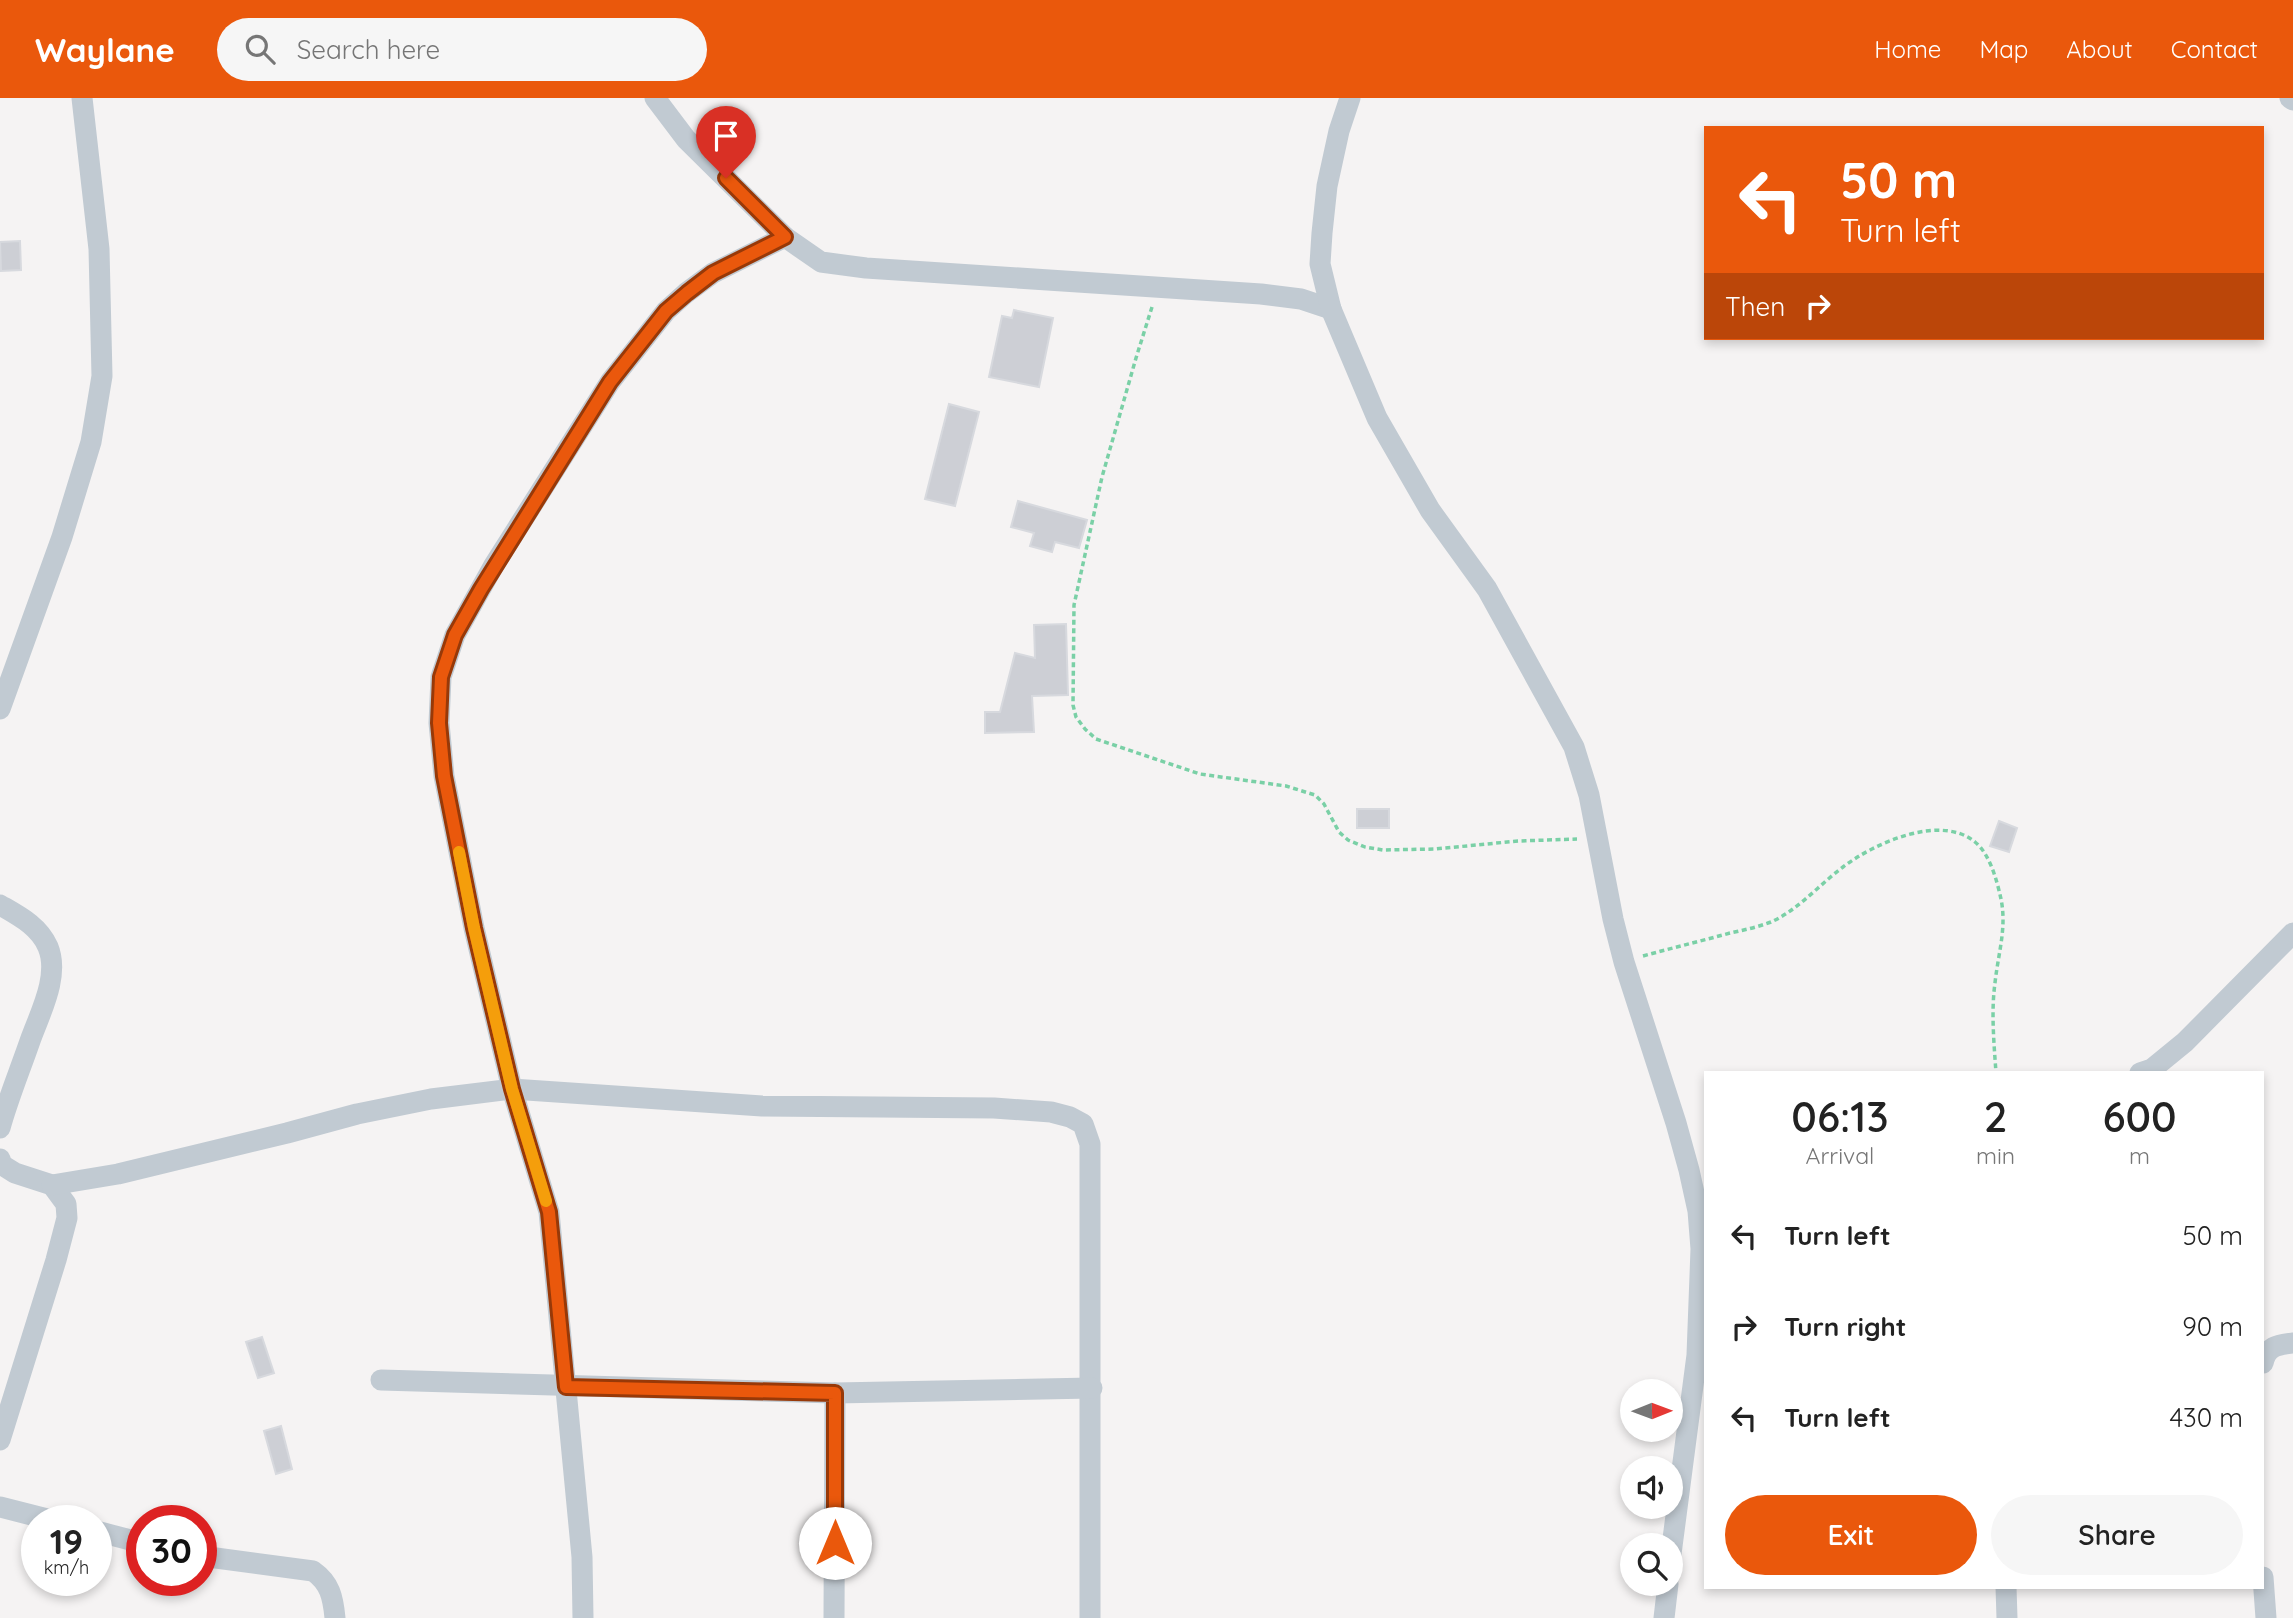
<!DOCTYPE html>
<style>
body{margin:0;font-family:Quicksand,sans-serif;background:#f6f6f6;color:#222;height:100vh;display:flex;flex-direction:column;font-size:26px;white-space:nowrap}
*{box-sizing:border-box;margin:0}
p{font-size:23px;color:#767676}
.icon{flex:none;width:38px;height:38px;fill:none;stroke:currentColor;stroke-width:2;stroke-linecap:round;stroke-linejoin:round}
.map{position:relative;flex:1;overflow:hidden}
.panel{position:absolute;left:1704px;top:973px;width:560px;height:518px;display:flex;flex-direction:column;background:#fff;border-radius:0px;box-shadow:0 4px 10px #0003}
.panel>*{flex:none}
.top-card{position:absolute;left:1704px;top:28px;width:560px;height:214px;border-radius:0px;box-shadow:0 4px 10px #0003;background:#ea580c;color:#fff;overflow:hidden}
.needle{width:46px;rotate:89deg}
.controls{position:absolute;left:1620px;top:1281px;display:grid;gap:14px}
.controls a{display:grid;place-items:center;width:63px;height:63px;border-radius:50%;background:#fff;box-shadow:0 4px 10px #0003;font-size:35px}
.speed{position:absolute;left:21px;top:1407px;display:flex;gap:14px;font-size:35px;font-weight:700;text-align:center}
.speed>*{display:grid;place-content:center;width:91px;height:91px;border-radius:50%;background:#fff;box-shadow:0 4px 10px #0003;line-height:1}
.speed small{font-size:18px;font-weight:400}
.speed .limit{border:10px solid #d22;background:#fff;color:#111}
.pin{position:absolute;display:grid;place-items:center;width:60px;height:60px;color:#fff;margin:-72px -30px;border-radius:50% 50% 50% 0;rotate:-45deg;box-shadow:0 0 7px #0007}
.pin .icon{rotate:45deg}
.me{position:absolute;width:77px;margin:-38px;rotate:0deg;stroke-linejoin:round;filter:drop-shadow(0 0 5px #0008)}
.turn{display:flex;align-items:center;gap:24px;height:147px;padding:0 21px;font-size:32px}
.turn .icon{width:91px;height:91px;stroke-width:2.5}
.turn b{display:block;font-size:49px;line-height:60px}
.then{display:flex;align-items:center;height:66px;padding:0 21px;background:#0003;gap:14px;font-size:26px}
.eta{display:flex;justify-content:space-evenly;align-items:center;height:119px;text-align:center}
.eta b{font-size:42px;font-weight:600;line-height:49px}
.action{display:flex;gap:14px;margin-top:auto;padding:14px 21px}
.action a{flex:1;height:80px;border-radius:42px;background:#ea580c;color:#fff;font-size:28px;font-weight:600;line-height:80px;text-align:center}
.action a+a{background:#f6f6f6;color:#222}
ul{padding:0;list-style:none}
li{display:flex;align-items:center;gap:21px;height:91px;padding:0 21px}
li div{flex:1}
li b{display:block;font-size:26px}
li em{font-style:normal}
header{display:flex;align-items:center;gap:42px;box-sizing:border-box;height:98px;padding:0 35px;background:#ea580c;color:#fff}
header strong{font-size:33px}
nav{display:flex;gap:38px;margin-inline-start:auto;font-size:24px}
.search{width:490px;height:63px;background:#f6f6f6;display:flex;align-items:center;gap:18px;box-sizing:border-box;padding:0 24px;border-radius:38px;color:#767676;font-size:26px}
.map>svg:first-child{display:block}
</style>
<header>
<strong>Waylane</strong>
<div class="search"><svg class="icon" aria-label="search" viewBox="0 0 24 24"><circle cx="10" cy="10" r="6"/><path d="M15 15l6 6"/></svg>Search here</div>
<nav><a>Home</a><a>Map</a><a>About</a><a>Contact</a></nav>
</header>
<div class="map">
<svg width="2293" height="1520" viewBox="0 0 2293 1520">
<rect width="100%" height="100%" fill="#f5f3f3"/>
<g fill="#cdcfd5" stroke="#d7d9de" stroke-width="2">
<polygon points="20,143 21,172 1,173 0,144"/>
<polygon points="1014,212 1053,220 1039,289 989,279 1002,218 1012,220"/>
<polygon points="949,306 979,314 955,408 925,401"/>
<polygon points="1018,403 1087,422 1079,450 1055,444 1052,454 1030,448 1034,435 1011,429"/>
<polygon points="1066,526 1068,597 1032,598 1034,634 985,635 985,614 1000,614 1015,555 1035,560 1034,527"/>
<rect x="1357" y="711" width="32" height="19"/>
<polygon points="1999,723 2017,730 2009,754 1990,748"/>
<polygon points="262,1239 274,1275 258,1280 246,1244"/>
<polygon points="281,1328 292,1371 276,1376 264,1333"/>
</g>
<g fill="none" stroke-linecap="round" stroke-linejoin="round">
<g stroke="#7ad0a6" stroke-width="3.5" stroke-dasharray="5 3.5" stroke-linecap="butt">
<polyline points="1152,209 1136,260 1102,379 1074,507 1073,607 1076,619 1085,631 1096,641 1200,676 1286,688 1315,697 1324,706 1339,734 1348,742 1365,749 1383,752 1435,751 1518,743 1577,741"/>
<path d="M1643,858C1672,850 1701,843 1730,835C1744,832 1758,829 1771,824C1798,812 1819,787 1843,769C1873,746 1940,715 1975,744C1990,756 1997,783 2001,801C2007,830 1998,856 1995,885C1991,914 1994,945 1996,975"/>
</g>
<g stroke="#c1cad2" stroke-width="21">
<polyline points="655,0 686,41 785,139 821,164 866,170 1261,196 1301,201 1331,211"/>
<polyline points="1350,0 1339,33 1327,88 1322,135 1320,166 1331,211 1377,320 1430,412 1487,491 1574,649 1589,697 1613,821 1624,864 1676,1025 1689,1072 1698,1113 1701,1151 1697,1257 1671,1456"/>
<polyline points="2290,0 2293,2"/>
<polyline points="0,611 62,439 91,344 102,278 99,151 82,0"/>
<path d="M0,807C19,818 39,828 48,849C60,878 40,915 30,943C20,972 8,1001 0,1030"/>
<polyline points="2140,975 2152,971 2185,944 2293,835"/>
<polyline points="0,1061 2,1067 15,1075 52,1087 66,1106 67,1120 56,1162 0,1342"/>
<polyline points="52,1087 118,1076 287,1035 357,1016 431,1001 512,991 762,1008 994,1010 1051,1014 1070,1019 1083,1026 1090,1046 1090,1520"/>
<path d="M2263,1265C2267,1248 2277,1247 2293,1245"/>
<polyline points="381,1282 835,1295 1092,1290"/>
<polyline points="0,1409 55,1423"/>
<polyline points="96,1433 142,1445"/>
<path d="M201,1458L313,1473C330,1485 333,1499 335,1520"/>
<polyline points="2263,1479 2266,1520"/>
<polyline points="2006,1489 2007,1520"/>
<polyline points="583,1520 582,1459 549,1114 512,991 474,830 444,678 439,625 441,579 455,537 494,467 610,284 666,213 686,195 713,175 785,139"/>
<polyline points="834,1520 835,1295"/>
<polyline points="1664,1520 1668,1486"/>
</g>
</g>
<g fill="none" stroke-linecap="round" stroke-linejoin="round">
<g stroke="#983908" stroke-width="18">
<polyline id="route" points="726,80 785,139 713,175 687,195 666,213 610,284 481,491 455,537 441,579 439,625 444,678 474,830 512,991 549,1114 566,1289 835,1295 835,1445"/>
</g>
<use href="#route" stroke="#ea580c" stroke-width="12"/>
<polyline stroke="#f59e0b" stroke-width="12" points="459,754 474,830 512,991 546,1103"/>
</g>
</svg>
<div class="controls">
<a><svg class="needle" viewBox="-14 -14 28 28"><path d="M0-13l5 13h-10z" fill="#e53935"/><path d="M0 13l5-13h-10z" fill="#767676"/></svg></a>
<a><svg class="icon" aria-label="sound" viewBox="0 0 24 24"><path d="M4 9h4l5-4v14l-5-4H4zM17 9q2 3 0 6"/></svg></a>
<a><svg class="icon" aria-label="search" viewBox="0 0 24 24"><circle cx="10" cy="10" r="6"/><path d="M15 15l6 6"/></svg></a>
</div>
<div class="speed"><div>19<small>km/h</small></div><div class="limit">30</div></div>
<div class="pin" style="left:726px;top:80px;background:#d93025"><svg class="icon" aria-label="arrive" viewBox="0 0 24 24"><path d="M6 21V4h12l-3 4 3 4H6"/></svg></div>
<svg class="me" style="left:835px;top:1445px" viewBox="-20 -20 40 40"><circle r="19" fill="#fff"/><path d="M0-13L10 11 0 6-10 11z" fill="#ea580c"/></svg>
<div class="top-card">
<div class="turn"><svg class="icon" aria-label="left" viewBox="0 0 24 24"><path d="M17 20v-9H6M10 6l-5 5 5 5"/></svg><div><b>50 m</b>Turn left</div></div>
<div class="then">Then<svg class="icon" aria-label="right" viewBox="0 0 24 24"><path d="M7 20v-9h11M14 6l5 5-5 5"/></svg></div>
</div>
<section class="panel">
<div class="eta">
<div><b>06:13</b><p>Arrival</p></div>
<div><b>2</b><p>min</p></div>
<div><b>600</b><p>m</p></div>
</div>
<ul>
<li><svg class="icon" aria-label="left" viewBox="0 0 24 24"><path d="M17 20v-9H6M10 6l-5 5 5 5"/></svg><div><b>Turn left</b></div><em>50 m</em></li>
<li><svg class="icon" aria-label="right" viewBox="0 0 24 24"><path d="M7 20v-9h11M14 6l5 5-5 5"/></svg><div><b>Turn right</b></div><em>90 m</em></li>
<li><svg class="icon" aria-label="left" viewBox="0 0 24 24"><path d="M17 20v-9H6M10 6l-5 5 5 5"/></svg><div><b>Turn left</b></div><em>430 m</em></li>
</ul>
<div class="action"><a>Exit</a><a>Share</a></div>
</section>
</div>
